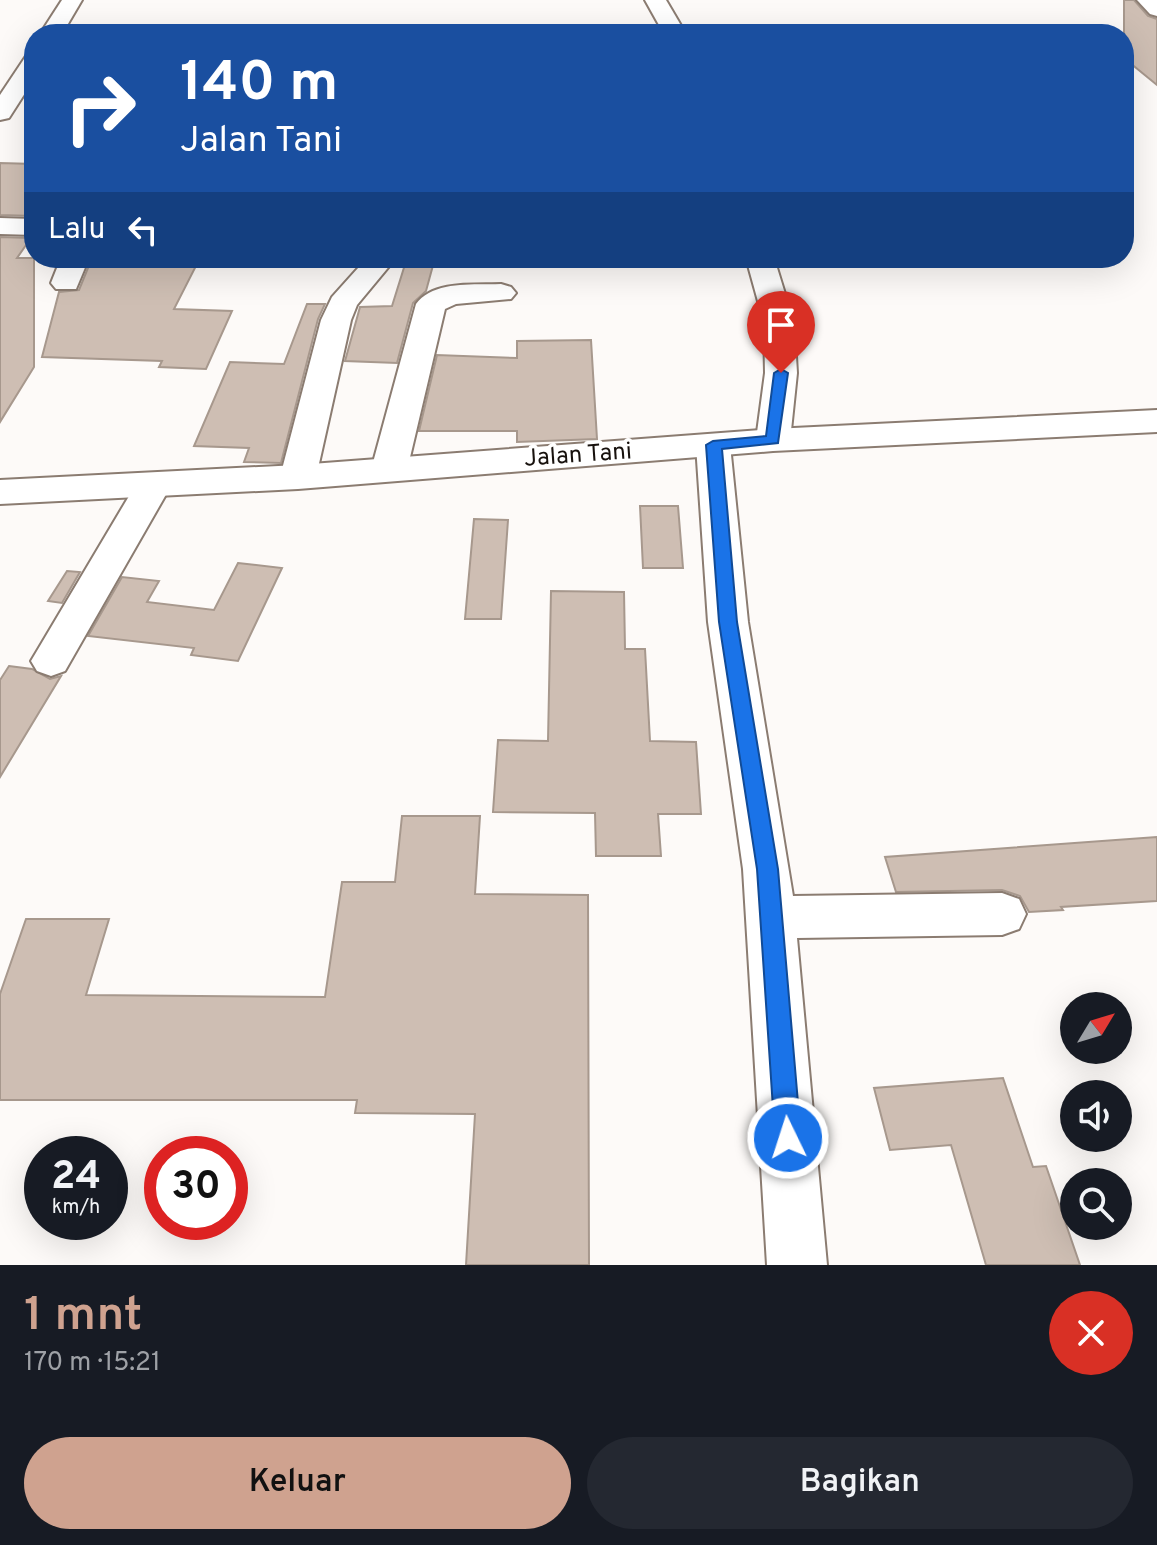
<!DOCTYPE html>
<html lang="id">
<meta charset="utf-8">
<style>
body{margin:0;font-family:Overpass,sans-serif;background:#242831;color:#f1f3f6;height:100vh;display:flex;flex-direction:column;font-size:30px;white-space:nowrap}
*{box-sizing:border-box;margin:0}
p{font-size:26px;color:#9ea1a6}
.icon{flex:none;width:44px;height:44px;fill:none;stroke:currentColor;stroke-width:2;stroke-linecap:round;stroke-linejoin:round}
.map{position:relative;height:1265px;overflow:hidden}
.sheet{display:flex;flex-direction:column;background:#171b24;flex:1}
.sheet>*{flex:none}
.hud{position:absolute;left:24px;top:24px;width:1110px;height:244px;border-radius:32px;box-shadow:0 8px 32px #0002;background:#1a4fa0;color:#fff;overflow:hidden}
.needle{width:52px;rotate:52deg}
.buttons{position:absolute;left:1060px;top:992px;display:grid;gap:16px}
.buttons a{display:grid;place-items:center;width:72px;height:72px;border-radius:50%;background:#171b24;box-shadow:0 8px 32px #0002;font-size:40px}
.speed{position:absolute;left:24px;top:1136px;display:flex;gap:16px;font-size:40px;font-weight:700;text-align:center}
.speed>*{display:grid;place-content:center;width:104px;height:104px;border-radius:50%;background:#171b24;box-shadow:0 8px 32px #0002;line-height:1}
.speed small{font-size:20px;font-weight:400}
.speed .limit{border:12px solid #d22;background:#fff;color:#111}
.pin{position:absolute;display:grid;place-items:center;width:68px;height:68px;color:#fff;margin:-82px -34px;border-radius:50% 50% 50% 0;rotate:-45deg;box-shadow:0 0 8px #0007}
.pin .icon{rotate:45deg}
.me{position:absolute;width:88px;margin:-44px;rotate:356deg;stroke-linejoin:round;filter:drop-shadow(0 0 6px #0008)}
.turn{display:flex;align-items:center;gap:28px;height:168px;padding:0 24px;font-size:36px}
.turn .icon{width:104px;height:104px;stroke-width:2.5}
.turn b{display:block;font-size:56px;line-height:68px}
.then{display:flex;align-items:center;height:76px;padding:0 24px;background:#0003;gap:16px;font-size:30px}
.round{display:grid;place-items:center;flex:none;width:84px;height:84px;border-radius:42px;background:#242831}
.head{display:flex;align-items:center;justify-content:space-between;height:136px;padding:0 24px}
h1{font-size:48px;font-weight:600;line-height:60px;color:#cfa28f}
.cta{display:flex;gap:16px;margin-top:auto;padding:16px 24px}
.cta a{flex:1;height:92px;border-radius:48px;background:#cfa28f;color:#111;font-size:32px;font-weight:600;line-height:92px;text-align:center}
.cta a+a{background:#242831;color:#f1f3f6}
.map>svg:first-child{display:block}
</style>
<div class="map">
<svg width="1157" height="1265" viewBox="0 0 1157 1265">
<rect width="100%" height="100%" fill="#fdfaf8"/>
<g fill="#cebeb3" stroke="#a7988d" stroke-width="2">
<polygon points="1124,0 1134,0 1148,16 1157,19 1157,85 1124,58"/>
<polygon points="0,163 34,164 34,216 0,215"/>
<polygon points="0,237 31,238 17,258 34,258 34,367 0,422"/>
<polygon points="92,258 200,258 174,309 232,311 206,369 159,367 162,361 42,357 59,292 79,290"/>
<polygon points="407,258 435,258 426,291 413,303 397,363 345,361 360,307 392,306"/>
<polygon points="307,304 325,304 318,319 281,463 244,462 249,448 194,446 230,362 284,364"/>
<polygon points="591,340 597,439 517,442 517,431 419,431 437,355 517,358 517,341"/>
<polygon points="640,506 678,506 683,568 643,568"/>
<polygon points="474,519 508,520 501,619 465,619"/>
<polygon points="238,563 282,568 238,661 191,655 194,648 88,636 122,577 159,581 147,602 214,610"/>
<polygon points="67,571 80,572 62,603 48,601"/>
<polygon points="551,591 624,592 625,649 645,649 650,741 696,742 701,814 658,814 661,856 596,856 595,813 493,812 498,740 548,741"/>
<polygon points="9,666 32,669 50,679 61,676 0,777 0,680"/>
<polygon points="402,816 480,816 475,894 588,895 589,1265 466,1265 475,1114 355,1113 357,1100 0,1100 0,994 26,919 109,919 86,995 325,997 342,882 395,882"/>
<polygon points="1157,837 1157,901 1061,907 1063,910 1029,912 1020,896 1002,890 896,892 885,857"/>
<polygon points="1003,1078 1033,1167 1046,1166 1080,1265 986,1265 951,1145 890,1150 874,1088"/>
</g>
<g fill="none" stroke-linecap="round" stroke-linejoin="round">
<g stroke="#8b7c71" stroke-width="4">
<g id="minor">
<polygon points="62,0 82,0 62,34 40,34"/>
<polygon points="645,0 666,0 686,34 664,34"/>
<polygon points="1137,0 1157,0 1157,16 1150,14"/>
<polygon points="34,54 34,79 9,118 0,120 0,95 26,56"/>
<polygon points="0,218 34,219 34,235 0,234"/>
<polygon points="61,258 89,258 76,289 56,289 51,283"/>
<polygon points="367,258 396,258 357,305 351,320 316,477 310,485 298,488 286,485 280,477 321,320 332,297"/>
<polygon points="746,258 774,258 794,323 797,373 790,440 785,447 773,450 761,447 756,440 765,373 764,323"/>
<path d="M501,284L511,287L516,293L511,299L456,304L445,309L407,470L401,478L389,481L377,478L371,470L416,304C433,280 475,285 501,284Z"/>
<polygon points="713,435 725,438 730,445 748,622 793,896 1002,893 1019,899 1026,914 1019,929 1002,935 797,938 827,1265 767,1265 743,869 708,622 696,445 701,438"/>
<polygon points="154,473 167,476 172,484 65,671 51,676 37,671 31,661 37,651 141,476"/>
</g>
</g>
<g stroke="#8b7c71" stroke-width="4">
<polygon id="highway" points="1157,410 1157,432 773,451 298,489 0,504 0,480 298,465 773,429"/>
</g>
<use href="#minor" fill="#fff" fill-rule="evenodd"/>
<use href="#highway" fill="#fff" fill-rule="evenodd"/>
</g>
<polygon fill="#1a73e8" stroke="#114b97" stroke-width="2" points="781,369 788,373 778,443 722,449 737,622 778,869 801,1138 797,1147 788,1151 779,1147 775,1138 757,869 719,622 706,445 713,441 766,436 774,373"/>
<g text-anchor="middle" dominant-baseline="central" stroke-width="7" stroke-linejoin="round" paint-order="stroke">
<g font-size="24" fill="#17110d" stroke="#fff">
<text transform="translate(578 456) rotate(-4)">Jalan Tani</text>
</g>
</g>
</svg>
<div class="buttons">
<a><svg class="needle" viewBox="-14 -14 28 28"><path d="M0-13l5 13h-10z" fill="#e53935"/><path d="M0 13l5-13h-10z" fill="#9ea1a6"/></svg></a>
<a><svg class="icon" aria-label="sound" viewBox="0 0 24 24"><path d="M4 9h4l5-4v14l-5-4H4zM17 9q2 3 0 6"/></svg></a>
<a><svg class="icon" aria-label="search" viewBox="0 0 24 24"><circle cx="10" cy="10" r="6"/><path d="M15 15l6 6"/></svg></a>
</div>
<div class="speed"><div>24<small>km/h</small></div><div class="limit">30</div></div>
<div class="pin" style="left:781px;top:373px;background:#d93025"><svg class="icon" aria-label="arrive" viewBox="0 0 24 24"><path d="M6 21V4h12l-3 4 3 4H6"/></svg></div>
<svg class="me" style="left:788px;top:1138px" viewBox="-20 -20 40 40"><circle r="17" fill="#1a73e8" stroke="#fff" stroke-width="3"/><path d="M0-11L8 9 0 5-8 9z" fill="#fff"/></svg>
<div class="hud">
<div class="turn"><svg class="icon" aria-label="right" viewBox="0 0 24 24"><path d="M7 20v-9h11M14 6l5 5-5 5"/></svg><div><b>140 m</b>Jalan Tani</div></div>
<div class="then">Lalu<svg class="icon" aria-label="left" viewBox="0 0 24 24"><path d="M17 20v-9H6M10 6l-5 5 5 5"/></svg></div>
</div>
</div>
<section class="sheet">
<div class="head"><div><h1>1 mnt</h1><p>170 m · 15:21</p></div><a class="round" style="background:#d93025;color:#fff"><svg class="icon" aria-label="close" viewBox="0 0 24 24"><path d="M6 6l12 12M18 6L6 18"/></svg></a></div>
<div class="cta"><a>Keluar</a><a>Bagikan</a></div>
</section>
